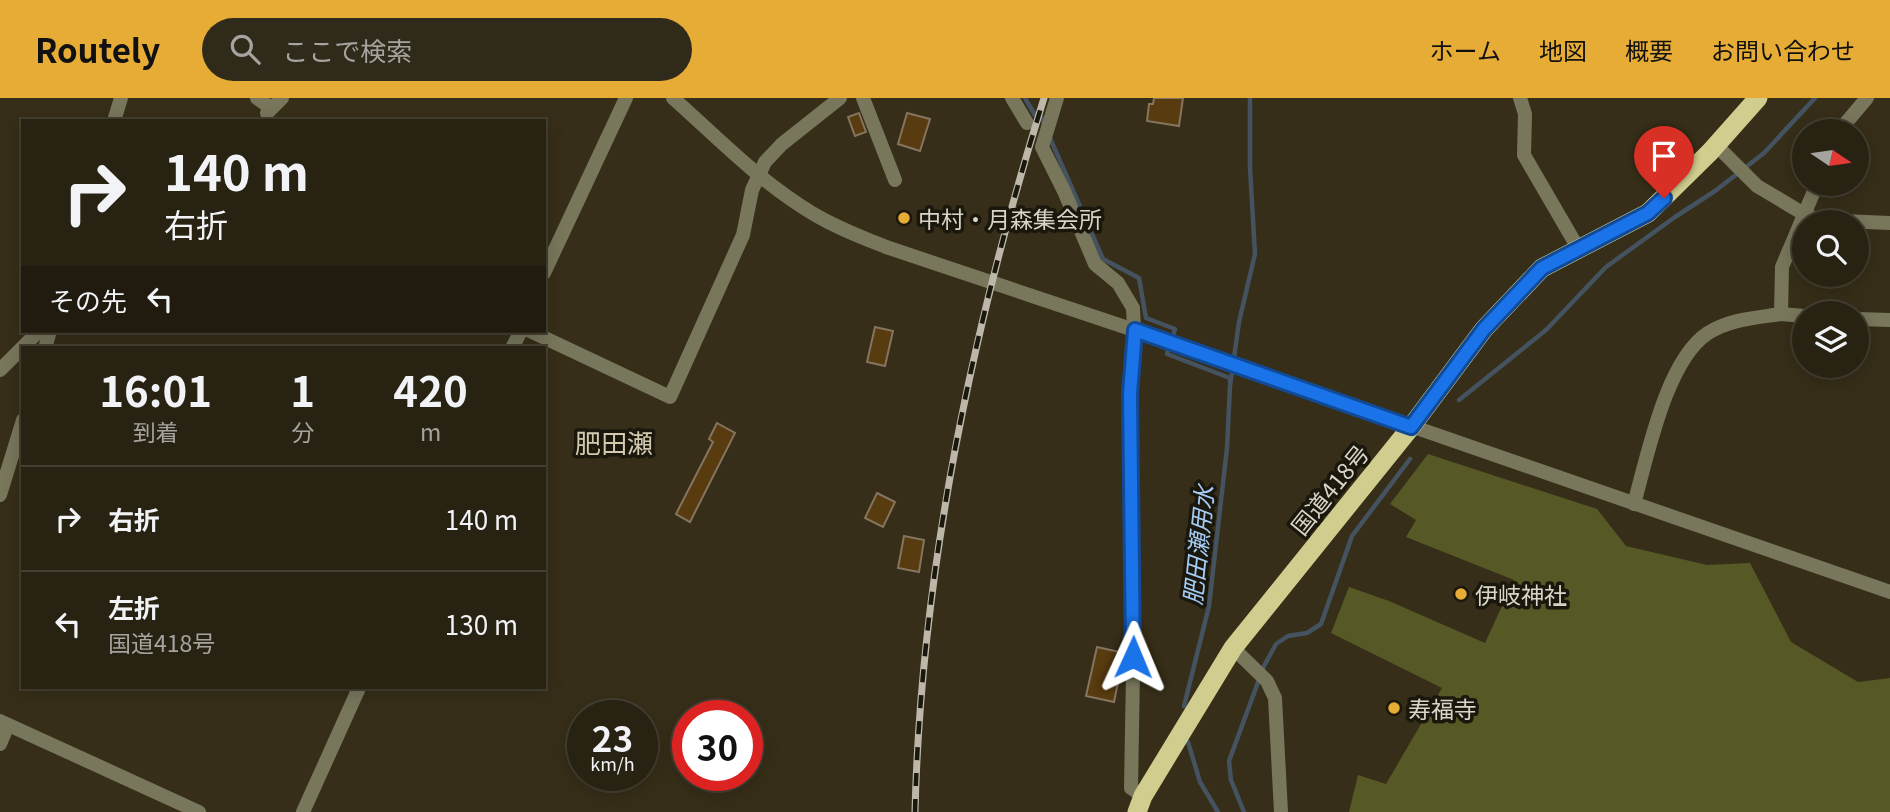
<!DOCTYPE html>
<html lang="ja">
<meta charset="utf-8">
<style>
body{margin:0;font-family:Georgia,"Noto Sans JP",serif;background:#302a1b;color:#f1f3f6;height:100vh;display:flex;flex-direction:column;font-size:26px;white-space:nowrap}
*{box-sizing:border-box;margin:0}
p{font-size:23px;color:#a5a49f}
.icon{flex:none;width:38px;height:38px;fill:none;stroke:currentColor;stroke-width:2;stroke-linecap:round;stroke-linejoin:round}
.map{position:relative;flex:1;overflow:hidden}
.details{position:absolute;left:21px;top:248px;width:525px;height:343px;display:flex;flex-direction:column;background:#282212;border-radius:0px;box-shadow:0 4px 18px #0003,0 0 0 2px #443f32}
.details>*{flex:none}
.hud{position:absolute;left:21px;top:21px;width:525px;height:214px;border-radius:0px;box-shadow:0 4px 18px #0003,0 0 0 2px #443f32;background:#282212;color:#f1f3f6;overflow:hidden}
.needle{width:46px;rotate:103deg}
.fabs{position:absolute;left:1792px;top:21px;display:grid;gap:14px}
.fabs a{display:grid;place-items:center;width:77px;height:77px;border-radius:50%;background:#282212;box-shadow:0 4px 18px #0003,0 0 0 2px #443f32;font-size:35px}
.speed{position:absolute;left:567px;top:602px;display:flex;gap:14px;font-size:35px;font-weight:700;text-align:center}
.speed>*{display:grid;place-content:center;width:91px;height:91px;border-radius:50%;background:#282212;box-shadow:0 4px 18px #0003,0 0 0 2px #443f32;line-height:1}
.speed small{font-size:18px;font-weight:400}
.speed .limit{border:10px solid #d22;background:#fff;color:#111}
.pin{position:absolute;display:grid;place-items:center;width:60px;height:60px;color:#fff;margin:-72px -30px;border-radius:50% 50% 50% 0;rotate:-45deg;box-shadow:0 0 7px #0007}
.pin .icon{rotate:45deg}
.me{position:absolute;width:77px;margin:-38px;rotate:1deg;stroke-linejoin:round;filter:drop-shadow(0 0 5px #0008)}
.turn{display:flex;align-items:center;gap:24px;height:147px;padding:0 28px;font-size:32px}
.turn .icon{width:91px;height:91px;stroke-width:2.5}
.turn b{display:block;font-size:49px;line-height:60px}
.then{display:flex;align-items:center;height:66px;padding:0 28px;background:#0003;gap:14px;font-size:26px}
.eta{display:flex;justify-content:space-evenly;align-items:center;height:119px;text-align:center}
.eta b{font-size:42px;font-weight:700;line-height:49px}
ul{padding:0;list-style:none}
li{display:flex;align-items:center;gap:21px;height:105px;padding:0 28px;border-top:2px solid #443f32}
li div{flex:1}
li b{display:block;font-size:26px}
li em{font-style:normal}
header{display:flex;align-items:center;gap:42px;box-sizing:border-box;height:98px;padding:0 35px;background:#e6ac36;color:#111}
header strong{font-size:33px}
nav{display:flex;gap:38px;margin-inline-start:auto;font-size:24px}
.search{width:490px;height:63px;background:#302a1b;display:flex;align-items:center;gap:18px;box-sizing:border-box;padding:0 24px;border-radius:38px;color:#a5a49f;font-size:26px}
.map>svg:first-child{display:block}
</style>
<header>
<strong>Routely</strong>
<div class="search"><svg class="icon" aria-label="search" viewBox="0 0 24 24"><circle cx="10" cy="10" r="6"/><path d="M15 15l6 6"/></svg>ここで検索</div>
<nav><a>ホーム</a><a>地図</a><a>概要</a><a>お問い合わせ</a></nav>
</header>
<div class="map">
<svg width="1890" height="714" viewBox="0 0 1890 714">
<rect width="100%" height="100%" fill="#362e18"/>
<polygon fill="#565925" points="1428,356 1597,411 1626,448 1707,467 1750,465 1791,544 1858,584 1890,580 1890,714 1349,714 1358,677 1386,686 1442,590 1331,535 1349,489 1389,503 1485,545 1514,482 1406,439 1416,422 1390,406"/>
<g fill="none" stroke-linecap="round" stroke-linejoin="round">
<g stroke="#44535f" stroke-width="4.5">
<polyline points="1025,0 1035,17 1041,19 1044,26"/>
<polyline points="1050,40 1103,161 1139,180 1146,220 1175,231 1167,256 1230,280 1230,284"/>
<polyline points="1459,302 1546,232 1606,169 1675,119 1715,93 1764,55 1815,0"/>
<polyline points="1184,608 1209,508 1227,350 1230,288 1239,224 1255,156 1250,70 1250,0"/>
<polyline points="1188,644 1200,684 1218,714"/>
<polyline points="1244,714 1231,682 1229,663 1264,568 1276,546 1288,538 1307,535 1321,526 1352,438 1410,361"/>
</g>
</g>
<g fill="#583b0f" stroke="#85745f" stroke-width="2">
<polygon points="1154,0 1183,0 1179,28 1147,23 1149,6 1153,6"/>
<polygon points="859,15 866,34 855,38 848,19"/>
<polygon points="907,15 930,21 920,53 898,46"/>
<polygon points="875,229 893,233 885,268 867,264"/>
<polygon points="717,325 735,335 690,424 676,416 713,344 709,341"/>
<polygon points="877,395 895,404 883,429 865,420"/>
<polygon points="904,438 924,442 919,474 898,470"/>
<polygon points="1097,549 1124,555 1114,604 1086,598"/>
</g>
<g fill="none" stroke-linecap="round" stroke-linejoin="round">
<g stroke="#78775c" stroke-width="14">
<polyline points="257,0 271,10"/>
<polyline points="863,0 895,82"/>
<polyline points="1012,0 1027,25"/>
<polyline points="1057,0 1042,49 1064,93 1095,166 1118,185 1133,210 1134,232 1131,296 1134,517 1131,690 1143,698"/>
<polyline points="1520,0 1525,16 1524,57 1578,150"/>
<polyline points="267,15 282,0"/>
<polyline points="1839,33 1867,0"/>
<polyline points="1716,47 1757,88 1804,116 1819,122 1890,125"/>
<polyline points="544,175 626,0"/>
<polyline points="1781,216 1804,218"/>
<polyline points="1857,221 1890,222"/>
<polyline points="530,233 670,299 743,137 752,92 765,64 782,46 840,0"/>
<polyline points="512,250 521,233"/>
<polyline points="0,272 39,233"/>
<path d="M1634,406C1647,360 1666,262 1708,235C1731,221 1755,220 1781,216L1782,169L1817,86"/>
<polyline points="1233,550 1267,583 1275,600 1281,714"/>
<polyline points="0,623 199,714"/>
<polyline points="0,646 8,627"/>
<polyline points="303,714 359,590"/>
</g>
<g stroke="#78775c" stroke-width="14">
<path d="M673,0C718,40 760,84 812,115C835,129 861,139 886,149L1134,232L1890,494"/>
<polyline points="114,23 121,0"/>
<polyline points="45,250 50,233"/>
<polyline points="0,397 23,322"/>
</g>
<polyline stroke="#d0cd8e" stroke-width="19" points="1137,714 1143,698 1233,550 1411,329 1484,231 1542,170 1648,115 1710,54 1758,0"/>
<g stroke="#bcb7a8" stroke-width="7">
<path id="rail" d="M915,714C921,471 972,231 1044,0"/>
</g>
<use href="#rail" stroke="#1a170d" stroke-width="4.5" stroke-dasharray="13" stroke-linecap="butt"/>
</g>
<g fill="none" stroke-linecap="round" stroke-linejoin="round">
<g stroke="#114b97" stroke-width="18">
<polyline id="route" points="1133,559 1130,296 1135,232 1411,329 1484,231 1542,170 1648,115 1664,100"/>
</g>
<use href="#route" stroke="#1a73e8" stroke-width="12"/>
</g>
<g fill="#e6ac36" stroke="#1a170d" stroke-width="2.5">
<circle cx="904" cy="120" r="7"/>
<circle cx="1461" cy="496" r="7"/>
<circle cx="1394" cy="610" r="7"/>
</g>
<g text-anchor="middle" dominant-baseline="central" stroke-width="7" stroke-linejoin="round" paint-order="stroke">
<g font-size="23" fill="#d9d4c7" stroke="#1a170d" text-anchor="start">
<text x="918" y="120">中村・月森集会所</text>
<text x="1475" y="496">伊岐神社</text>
<text x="1408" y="610">寿福寺</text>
</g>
<g font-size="23" fill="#d9d4c7" stroke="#1a170d">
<text transform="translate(1329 391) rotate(-51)">国道418号</text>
</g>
<g font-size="24" font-style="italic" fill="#a4ccf4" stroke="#1a170d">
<text transform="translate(1197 447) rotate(-84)">肥田瀬用水</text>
</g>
<g font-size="26" fill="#d3c9af" stroke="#1a170d">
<text x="614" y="343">肥田瀬</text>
</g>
</g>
</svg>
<div class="fabs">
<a><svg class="needle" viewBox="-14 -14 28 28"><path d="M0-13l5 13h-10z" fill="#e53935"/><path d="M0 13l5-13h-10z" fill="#a5a49f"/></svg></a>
<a><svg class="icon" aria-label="search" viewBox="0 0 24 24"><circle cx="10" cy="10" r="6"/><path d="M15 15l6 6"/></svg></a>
<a><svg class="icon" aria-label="layers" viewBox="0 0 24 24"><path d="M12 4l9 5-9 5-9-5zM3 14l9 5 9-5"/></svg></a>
</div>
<div class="speed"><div>23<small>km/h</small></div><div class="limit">30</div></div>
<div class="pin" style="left:1664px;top:100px;background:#d93025"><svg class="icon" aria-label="arrive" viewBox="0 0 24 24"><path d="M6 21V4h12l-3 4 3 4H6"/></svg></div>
<svg class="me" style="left:1133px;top:559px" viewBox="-20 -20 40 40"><path d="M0-17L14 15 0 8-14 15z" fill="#1a73e8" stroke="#fff" stroke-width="4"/></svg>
<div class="hud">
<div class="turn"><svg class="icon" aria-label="right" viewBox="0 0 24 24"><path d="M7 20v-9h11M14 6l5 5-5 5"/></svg><div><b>140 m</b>右折</div></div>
<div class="then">その先<svg class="icon" aria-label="left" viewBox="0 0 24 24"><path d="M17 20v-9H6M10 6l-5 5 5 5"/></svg></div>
</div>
<section class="details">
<div class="eta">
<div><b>16:01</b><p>到着</p></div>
<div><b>1</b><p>分</p></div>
<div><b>420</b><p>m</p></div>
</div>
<ul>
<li><svg class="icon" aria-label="right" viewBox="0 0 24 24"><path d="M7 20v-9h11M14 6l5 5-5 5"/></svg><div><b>右折</b></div><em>140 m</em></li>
<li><svg class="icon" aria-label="left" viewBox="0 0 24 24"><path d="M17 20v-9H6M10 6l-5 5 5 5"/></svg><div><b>左折</b><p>国道418号</p></div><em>130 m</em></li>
</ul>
</section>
</div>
